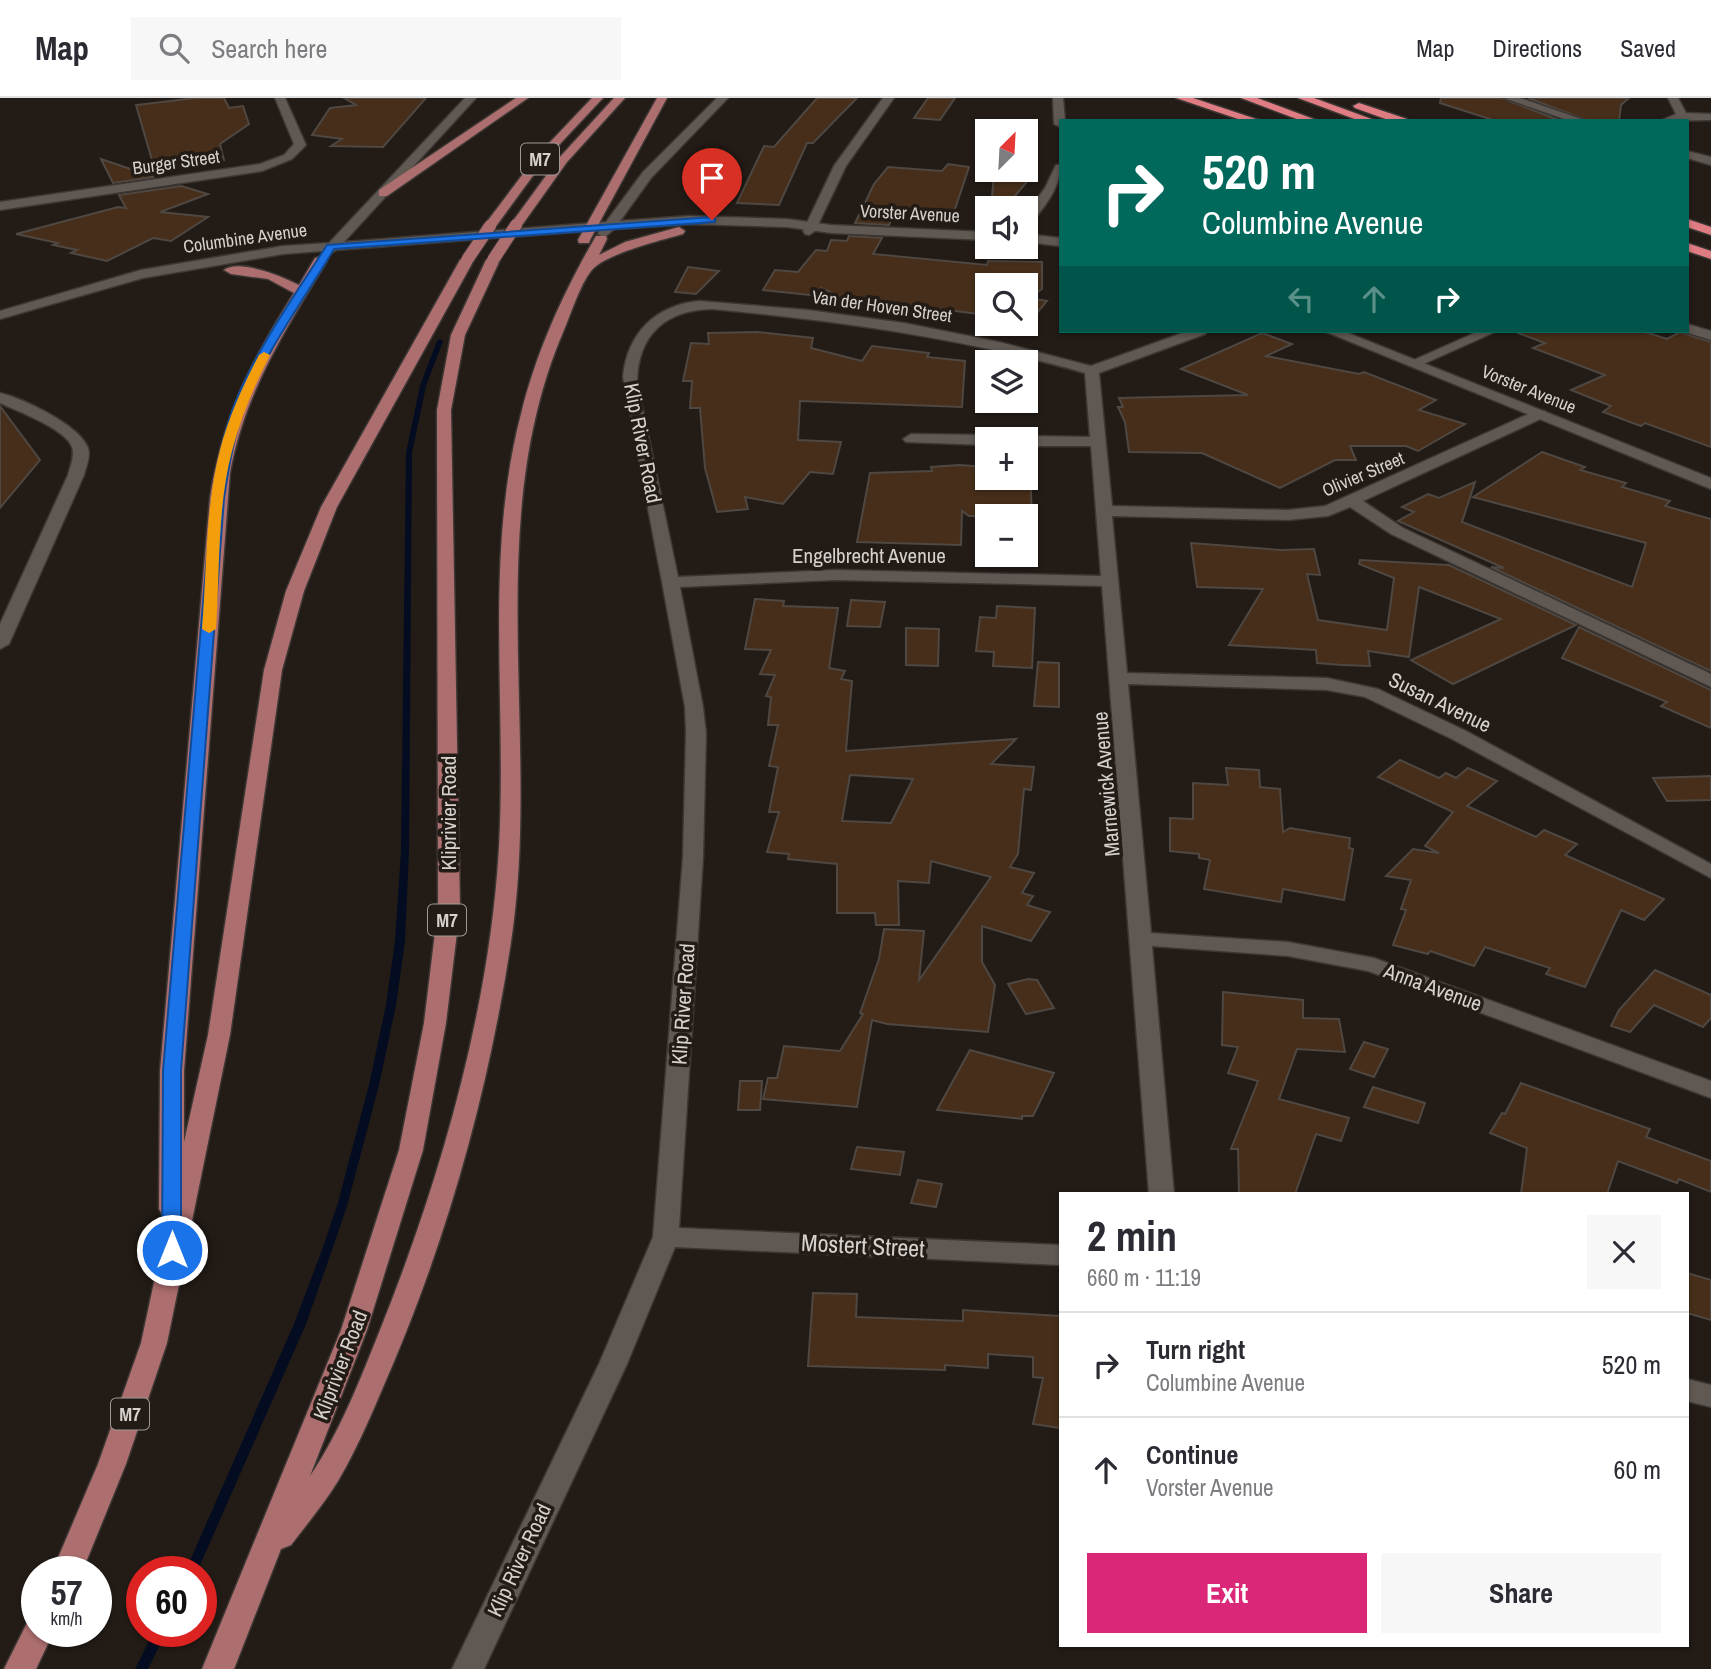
<!DOCTYPE html>
<meta charset="utf-8">
<style>
body{margin:0;font-family:"Archivo Narrow",sans-serif;background:#f7f7f7;color:#2b2b33;height:100vh;display:flex;flex-direction:column;font-size:26px;white-space:nowrap}
*{box-sizing:border-box;margin:0}
p{font-size:23px;color:#7c7c81}
.icon{flex:none;width:38px;height:38px;fill:none;stroke:currentColor;stroke-width:2;stroke-linecap:round;stroke-linejoin:round}
.map{position:relative;flex:1;overflow:hidden}
.panel{position:absolute;left:1059px;top:1094px;width:630px;height:455px;display:flex;flex-direction:column;background:#fff;border-radius:0px;box-shadow:0 2px 5px #0004}
.panel>*{flex:none}
.guide{position:absolute;left:1059px;top:21px;width:630px;height:214px;border-radius:0px;box-shadow:0 2px 5px #0004;background:#00695c;color:#fff;overflow:hidden}
.needle{width:46px;rotate:24deg}
.fabs{position:absolute;left:975px;top:21px;display:grid;gap:14px}
.fabs a{display:grid;place-items:center;width:63px;height:63px;border-radius:0px;background:#fff;box-shadow:0 2px 5px #0004;font-size:35px}
.speed{position:absolute;left:21px;top:1458px;display:flex;gap:14px;font-size:35px;font-weight:700;text-align:center}
.speed>*{display:grid;place-content:center;width:91px;height:91px;border-radius:50%;background:#fff;box-shadow:0 2px 5px #0004;line-height:1}
.speed small{font-size:18px;font-weight:400}
.speed .limit{border:10px solid #d22;background:#fff;color:#111}
.pin{position:absolute;display:grid;place-items:center;width:60px;height:60px;color:#fff;margin:-72px -30px;border-radius:50% 50% 50% 0;rotate:-45deg;box-shadow:0 0 7px #0007}
.pin .icon{rotate:45deg}
.me{position:absolute;width:77px;margin:-38px;rotate:0deg;stroke-linejoin:round;filter:drop-shadow(0 0 5px #0008)}
.turn{display:flex;align-items:center;gap:24px;height:147px;padding:0 28px;font-size:32px}
.turn .icon{width:91px;height:91px;stroke-width:2.5}
.turn b{display:block;font-size:49px;line-height:60px}
.lanes{display:flex;align-items:center;height:66px;padding:0 28px;background:#0003;justify-content:center;gap:35px;direction:ltr}
.lanes .off{opacity:.35}
.round{display:grid;place-items:center;flex:none;width:74px;height:74px;border-radius:0px;background:#f7f7f7}
.summary{display:flex;align-items:center;justify-content:space-between;height:119px;padding:0 28px}
h1{font-size:42px;font-weight:700;line-height:52px}
.action{display:flex;gap:14px;margin-top:auto;padding:14px 28px}
.action a{flex:1;height:80px;border-radius:0px;background:#db2777;color:#fff;font-size:28px;font-weight:700;line-height:80px;text-align:center}
.action a+a{background:#f7f7f7;color:#2b2b33}
ul{padding:0;list-style:none}
li{display:flex;align-items:center;gap:21px;height:105px;padding:0 28px;border-top:2px solid #e1e1e2}
li div{flex:1}
li b{display:block;font-size:26px}
li em{font-style:normal}
header{display:flex;align-items:center;gap:42px;box-sizing:border-box;height:98px;padding:0 35px;background:#fff;border-bottom:2px solid #e1e1e2}
header strong{font-size:33px}
nav{display:flex;gap:38px;margin-inline-start:auto;font-size:24px}
.search{width:490px;height:63px;background:#f7f7f7;display:flex;align-items:center;gap:18px;box-sizing:border-box;padding:0 24px;border-radius:0px;color:#7c7c81;font-size:26px}
.map>svg:first-child{display:block}
</style>
<header>
<strong>Map</strong>
<div class="search"><svg class="icon" aria-label="search" viewBox="0 0 24 24"><circle cx="10" cy="10" r="6"/><path d="M15 15l6 6"/></svg>Search here</div>
<nav><a>Map</a><a>Directions</a><a>Saved</a></nav>
</header>
<div class="map">
<svg width="1711" height="1571" viewBox="0 0 1711 1571">
<rect width="100%" height="100%" fill="#221b16"/>
<g fill="none" stroke-linecap="round" stroke-linejoin="round">
<g fill="#040c22" fill-rule="evenodd">
<polygon points="440,241 443,243 426,288 412,355 409,753 405,843 396,907 379,987 347,1108 332,1152 306,1226 197,1474 185,1474 294,1226 322,1152 337,1108 369,987 386,907 395,843 401,753 406,355 420,288 437,243"/>
<polygon points="154,1533 167,1533 148,1571 135,1571"/>
</g>
</g>
<g fill="#462e1a" stroke="#4f4741" stroke-width="2" fill-rule="evenodd">
<polygon points="195,0 224,0 229,10 243,8 249,26 220,46 224,62 154,69 136,7"/>
<polygon points="344,0 426,0 383,49 331,48 342,41 312,37 330,10 356,7"/>
<polygon points="817,0 857,0 813,45 807,45 779,107 737,105 764,48 774,49"/>
<polygon points="928,0 955,0 940,22 914,20"/>
<polygon points="1441,0 1502,0 1561,23 1496,23 1440,5"/>
<polygon points="1528,0 1629,0 1621,7 1619,23 1589,23"/>
<polygon points="101,61 154,79 113,85"/>
<polygon points="948,66 969,69 953,117 896,114 889,127 855,125 874,86 888,69 942,73"/>
<polygon points="994,76 1030,80 1005,110 991,110"/>
<polygon points="181,88 208,96 160,114 208,119 171,143 153,140 107,163 71,155 77,152 53,147 58,145 16,136 118,109 126,110 119,97"/>
<polygon points="849,138 882,140 873,156 987,167 988,163 1042,164 1042,191 1029,200 1047,203 1031,222 1026,222 1026,187 987,187 987,217 932,210 919,216 900,209 902,206 846,201 821,190 819,198 763,192 775,172 798,174 816,152 827,153 831,142 847,143"/>
<polygon points="688,169 719,173 696,196 675,194"/>
<polygon points="1519,233 1642,233 1667,241 1680,234 1711,244 1711,349 1645,325 1641,328 1603,314 1611,308 1571,292 1605,277 1533,250 1545,245 1518,235"/>
<polygon points="757,234 813,240 811,250 862,263 872,248 929,255 927,259 965,263 962,309 800,303 798,342 841,344 833,376 810,374 783,406 745,399 748,411 717,414 705,370 700,310 690,310 692,283 683,283 691,245 709,246 708,235"/>
<polygon points="1262,235 1292,246 1266,258 1359,276 1364,274 1436,302 1419,312 1465,326 1418,353 1406,348 1350,348 1356,362 1335,362 1280,390 1202,355 1129,354 1125,324 1118,309 1123,309 1119,300 1248,297 1181,271"/>
<polygon points="0,308 40,362 0,410"/>
<polygon points="1542,354 1585,369 1580,372 1626,385 1622,389 1670,403 1665,408 1711,421 1711,573 1491,469 1504,470 1398,423 1414,414 1402,409 1428,396 1439,400 1475,384 1462,424 1632,489 1646,445 1473,399"/>
<polygon points="959,367 987,369 987,380 1026,380 1026,370 1030,371 1032,418 969,418 962,413 961,447 857,444 870,375 932,373 931,369"/>
<polygon points="1191,445 1281,452 1314,451 1320,477 1307,476 1318,522 1387,532 1394,480 1359,466 1360,462 1449,467 1576,527 1453,586 1411,562 1501,521 1419,489 1409,559 1368,553 1370,568 1342,567 1317,565 1316,552 1229,547 1263,491 1197,489"/>
<path d="M755,501L784,503L783,508L838,510L829,570L845,573L841,581L852,583L846,653L1016,641L991,666L1034,669L1031,692L1024,691L1018,756L1010,769L1034,775L1022,795L1033,798L1027,807L1050,814L1031,843L982,828V864L995,887L988,934L887,926L872,922L857,1009L763,1001L768,980H777L784,948L840,953L863,916L860,915L879,861L884,831L924,833L919,882L991,779L931,763L929,785L898,783L899,827H876L875,815H837V766L788,761L789,756L767,754L779,714H769L778,669L769,668L778,627H768L771,599L766,598L775,577L760,576L771,552L745,551ZM850,677L913,681L891,725L842,723Z"/>
<polygon points="851,502 885,504 880,529 847,528"/>
<polygon points="997,508 1035,510 1032,570 993,568 994,554 976,553 980,519 996,520"/>
<polygon points="1579,529 1711,592 1711,630 1661,608 1667,604 1562,560"/>
<polygon points="906,530 939,531 938,568 906,567"/>
<polygon points="1038,564 1059,565 1059,609 1034,608"/>
<polygon points="1400,662 1439,680 1446,675 1456,680 1468,670 1497,683 1467,708 1536,739 1544,732 1577,746 1565,757 1664,801 1644,822 1621,812 1585,889 1546,876 1550,870 1485,849 1474,868 1430,853 1428,856 1393,847 1406,812 1401,811 1411,782 1386,778 1413,751 1439,755 1425,748 1453,714 1378,679"/>
<polygon points="1226,670 1259,672 1260,689 1280,691 1283,734 1290,730 1350,740 1349,750 1353,751 1344,802 1283,791 1281,804 1204,791 1210,762 1199,760 1199,756 1170,753 1170,720 1193,721 1193,685 1228,687"/>
<polygon points="1711,678 1711,702 1667,703 1653,680"/>
<polygon points="1655,872 1711,897 1711,920 1703,929 1654,907 1630,934 1611,928 1619,912"/>
<polygon points="1028,881 1037,882 1054,910 1026,916 1008,886"/>
<polygon points="1223,894 1303,902 1303,920 1339,921 1345,954 1297,951 1279,1001 1349,1020 1341,1043 1316,1036 1295,1096 1239,1096 1238,1051 1231,1051 1258,983 1228,975 1238,949 1222,947"/>
<polygon points="1364,944 1388,951 1374,979 1350,971"/>
<polygon points="970,952 1054,975 1033,1018 1022,1018 1022,1021 937,1012"/>
<polygon points="740,983 762,983 760,1012 738,1012"/>
<polygon points="1521,985 1650,1031 1646,1039 1711,1063 1711,1094 1679,1081 1677,1085 1618,1063 1607,1096 1521,1096 1527,1050 1490,1035 1502,1015 1505,1016"/>
<polygon points="1373,989 1425,1005 1418,1025 1364,1009"/>
<polygon points="857,1049 904,1054 900,1077 851,1071"/>
<polygon points="918,1082 942,1086 936,1109 911,1105"/>
<polygon points="1687,1175 1711,1182 1711,1222 1687,1215"/>
<polygon points="813,1195 857,1196 856,1219 963,1223 963,1212 1060,1218 1060,1330 1033,1326 1043,1280 1033,1279 1033,1259 988,1256 988,1270 945,1267 945,1272 808,1268"/>
</g>
<g fill="none" stroke-linecap="round" stroke-linejoin="round">
<g stroke="#3c3733" stroke-width="3">
<g id="street">
<polygon points="275,0 285,0 306,47 292,61 262,73 0,112 0,104 260,66 284,57 294,46"/>
<polygon points="883,0 894,0 846,68 815,133 809,137 805,136 803,133 834,68"/>
<polygon points="1053,0 1063,0 1065,23 1060,23 1060,29 1054,26"/>
<polygon points="1668,0 1678,0 1686,15 1711,16 1711,22 1660,23 1676,16"/>
<path d="M1056,67H1060C1060,92 1045,107 1030,127L1026,128V116L1045,90Z"/>
<path d="M699,203L808,212L904,225L999,244L1091,268L1188,233H1207L1205,236L1099,275L1112,408L1288,412L1325,408L1535,313H1545L1547,316L1545,319L1363,403L1403,430L1711,576V589L1391,436L1350,409L1328,418L1288,422L1112,418L1127,575L1327,580L1378,591L1466,633L1711,766V780L1452,641L1365,599L1327,592L1128,586L1151,835L1288,844L1374,860L1711,983V1000L1368,873L1288,858L1152,848L1174,1096H1149L1102,488L835,482L680,489L703,609L706,635L703,759L679,1130L1060,1147V1167L675,1149L627,1266L484,1571H452L599,1266L653,1139L683,759L686,635L685,609L662,484L623,279C627,235 656,207 699,203ZM712,211C839,223 963,240 1085,275L1090,339L1026,338L1020,341H1026V348H1091L1101,478L835,472L678,479L637,284C638,236 666,212 712,211Z"/>
<polygon points="1687,226 1711,233 1711,242 1682,233 1687,233"/>
<polygon points="1479,233 1497,233 1419,268 1409,268 1407,265"/>
<path d="M0,295C22,300 80,327 88,350C91,358 86,369 84,377L9,546L0,551V526L68,377C70,369 75,358 72,349C66,331 17,313 0,305Z"/>
<polygon points="911,336 987,337 994,341 987,341 987,347 906,344 903,341"/>
<polygon points="1687,1281 1711,1287 1711,1309 1687,1303"/>
</g>
</g>
<g stroke="#3c3733" stroke-width="3">
<g id="secondary">
<polygon points="465,0 476,0 344,144 606,124 643,74 717,0 728,0 651,80 620,123 689,118 787,121 831,127 987,134 987,142 831,135 787,129 689,126 614,131 604,140 598,136 600,132 336,152 328,157 322,153 283,156 143,180 0,221 0,213 141,172 283,148 329,145"/>
<polygon points="1504,0 1520,0 1587,23 1570,23"/>
<polygon points="1687,53 1711,59 1711,67 1687,60"/>
<polygon points="1026,136 1060,140 1060,148 1026,144"/>
<polygon points="1324,233 1343,233 1711,380 1711,391"/>
</g>
</g>
<g stroke="#3c3733" stroke-width="3">
<g id="primary">
<polygon points="516,0 528,0 387,98 379,98 379,92"/>
<polygon points="592,0 603,0 543,64 494,131 486,131 486,125 535,60"/>
<polygon points="614,0 625,0 567,64 520,130 512,130 510,127 559,60"/>
<polygon points="657,0 667,0 590,142 589,145 579,145 578,142"/>
<path d="M679,129L685,133L683,136C662,142 604,156 591,173C579,189 572,213 564,232C480,426 542,641 511,844C489,989 450,1131 393,1266C376,1305 360,1346 338,1383C324,1406 307,1426 291,1447L281,1451L234,1571H202L341,1232L399,1052L424,925L438,810L437,312L451,237L486,162L493,158L498,159L500,162L465,237L451,312L460,810L446,925L423,1052L367,1232L310,1378C340,1334 360,1282 380,1232C440,1083 490,910 499,749C507,605 484,457 521,316C536,254 565,191 596,138H606L607,141L599,157L625,144Z"/>
<path d="M467,158L474,162L337,409L304,493L282,572L230,937L167,1245L126,1366L82,1474H52L98,1366L141,1245L168,1119L163,1118L159,1111L160,973L210,400C223,318 250,265 294,195L268,181L231,176L224,172C239,160 283,179 299,187L315,160L320,159L327,163C286,230 244,296 230,375L184,973V1044L208,937L264,572L286,493L321,409L460,162Z"/>
<polygon points="37,1520 37,1533 54,1533 36,1571 4,1571 28,1523"/>
</g>
</g>
<g stroke="#3c3733" stroke-width="3">
<g id="highway">
<polygon points="1176,0 1193,0 1262,23 1244,23"/>
<polygon points="1241,0 1257,0 1319,23 1302,23"/>
<polygon points="1298,0 1314,0 1377,23 1360,23"/>
<polygon points="1359,5 1407,21 1408,23 1391,23 1355,10 1353,8"/>
<polygon points="1687,121 1711,129 1711,137 1687,129"/>
<polygon points="1687,145 1711,153 1711,161 1687,153"/>
</g>
</g>
<use href="#street" fill="#605852" fill-rule="evenodd"/>
<use href="#secondary" fill="#605852" fill-rule="evenodd"/>
<use href="#primary" fill="#ad6e6f" fill-rule="evenodd"/>
<use href="#highway" fill="#e07c83" fill-rule="evenodd"/>
<g stroke="#3c3733" stroke-width="14" stroke-linecap="butt">
<g id="primary-bridge">
<polyline points="467,162 490,128"/>
<polyline points="493,162 516,127"/>
</g>
</g>
<use href="#primary-bridge" stroke="#ad6e6f" stroke-width="12"/>
</g>
<path fill="#1a73e8" stroke="#114b97" stroke-width="2" d="M712,119L715,120V124L334,151C304,201 267,251 246,305C234,336 229,367 224,400L181,973V1152L179,1157L172,1159L165,1157L162,1152L163,973L212,400C217,367 223,336 235,305C257,250 295,197 327,147Z"/>
<path fill="#f59e0b" d="M264,254L270,257C254,288 241,319 232,353C217,409 220,473 216,531L209,535L202,531C207,473 205,409 220,352C229,318 243,288 259,257Z"/>
<g text-anchor="middle" dominant-baseline="central" stroke-width="7" stroke-linejoin="round" paint-order="stroke">
<g font-size="18" fill="#d6d1cd" stroke="#221b16">
<text transform="translate(176 64) rotate(-8)">Burger Street</text>
<text transform="translate(910 115) rotate(3)">Vorster Avenue</text>
<text transform="translate(245 140) rotate(-8)">Columbine Avenue</text>
<text transform="translate(882 208) rotate(8)">Van der Hoven Street</text>
<text transform="translate(1529 291) rotate(22)">Vorster Avenue</text>
<text transform="translate(1363 376) rotate(-23)">Olivier Street</text>
</g>
<g fill="#221b16" stroke="#a09a96" stroke-width="2">
<rect x="521" y="45.5" width="38" height="31" rx="5"/>
<rect x="428" y="806.5" width="38" height="31" rx="5"/>
<rect x="111" y="1300.5" width="38" height="31" rx="5"/>
</g>
<g font-size="19" font-weight="bold" fill="#d6d1cd">
<text x="540" y="61">M7</text>
<text x="447" y="822">M7</text>
<text x="130" y="1316">M7</text>
</g>
<g font-size="21" fill="#d6d1cd" stroke="#221b16">
<text transform="translate(643 345) rotate(79)">Klip River Road</text>
<text x="869" y="457">Engelbrecht Avenue</text>
<text transform="translate(1440 604) rotate(26)">Susan Avenue</text>
<text transform="translate(1106 686) rotate(-95)">Marnewick Avenue</text>
<text transform="translate(448 715) rotate(-90)">Kliprivier Road</text>
<text transform="translate(1433 889) rotate(20)">Anna Avenue</text>
<text transform="translate(683 906) rotate(-86)">Klip River Road</text>
<text transform="translate(340 1267) rotate(-69)">Kliprivier Road</text>
<text transform="translate(519 1462) rotate(-65)">Klip River Road</text>
</g>
<g font-size="24" fill="#d6d1cd" stroke="#221b16">
<text transform="translate(863 1147) rotate(3)">Mostert Street</text>
</g>
</g>
</svg>
<div class="fabs">
<a><svg class="needle" viewBox="-14 -14 28 28"><path d="M0-13l5 13h-10z" fill="#e53935"/><path d="M0 13l5-13h-10z" fill="#7c7c81"/></svg></a>
<a><svg class="icon" aria-label="sound" viewBox="0 0 24 24"><path d="M4 9h4l5-4v14l-5-4H4zM17 9q2 3 0 6"/></svg></a>
<a><svg class="icon" aria-label="search" viewBox="0 0 24 24"><circle cx="10" cy="10" r="6"/><path d="M15 15l6 6"/></svg></a>
<a><svg class="icon" aria-label="layers" viewBox="0 0 24 24"><path d="M12 4l9 5-9 5-9-5zM3 14l9 5 9-5"/></svg></a>
<a>+</a>
<a>−</a>
</div>
<div class="speed"><div>57<small>km/h</small></div><div class="limit">60</div></div>
<div class="pin" style="left:712px;top:122px;background:#d93025"><svg class="icon" aria-label="arrive" viewBox="0 0 24 24"><path d="M6 21V4h12l-3 4 3 4H6"/></svg></div>
<svg class="me" style="left:172px;top:1152px" viewBox="-20 -20 40 40"><circle r="17" fill="#1a73e8" stroke="#fff" stroke-width="3"/><path d="M0-11L8 9 0 5-8 9z" fill="#fff"/></svg>
<div class="guide">
<div class="turn"><svg class="icon" aria-label="right" viewBox="0 0 24 24"><path d="M7 20v-9h11M14 6l5 5-5 5"/></svg><div><b>520 m</b>Columbine Avenue</div></div>
<div class="lanes"><svg class="icon off" aria-label="left" viewBox="0 0 24 24"><path d="M17 20v-9H6M10 6l-5 5 5 5"/></svg><svg class="icon off" aria-label="ahead" viewBox="0 0 24 24"><path d="M12 20V5M6 11l6-6 6 6"/></svg><svg class="icon" aria-label="right" viewBox="0 0 24 24"><path d="M7 20v-9h11M14 6l5 5-5 5"/></svg></div>
</div>
<section class="panel">
<div class="summary"><div><h1>2 min</h1><p>660 m · 11:19</p></div><a class="round"><svg class="icon" aria-label="close" viewBox="0 0 24 24"><path d="M6 6l12 12M18 6L6 18"/></svg></a></div>
<ul>
<li><svg class="icon" aria-label="right" viewBox="0 0 24 24"><path d="M7 20v-9h11M14 6l5 5-5 5"/></svg><div><b>Turn right</b><p>Columbine Avenue</p></div><em>520 m</em></li>
<li><svg class="icon" aria-label="ahead" viewBox="0 0 24 24"><path d="M12 20V5M6 11l6-6 6 6"/></svg><div><b>Continue</b><p>Vorster Avenue</p></div><em>60 m</em></li>
</ul>
<div class="action"><a>Exit</a><a>Share</a></div>
</section>
</div>
